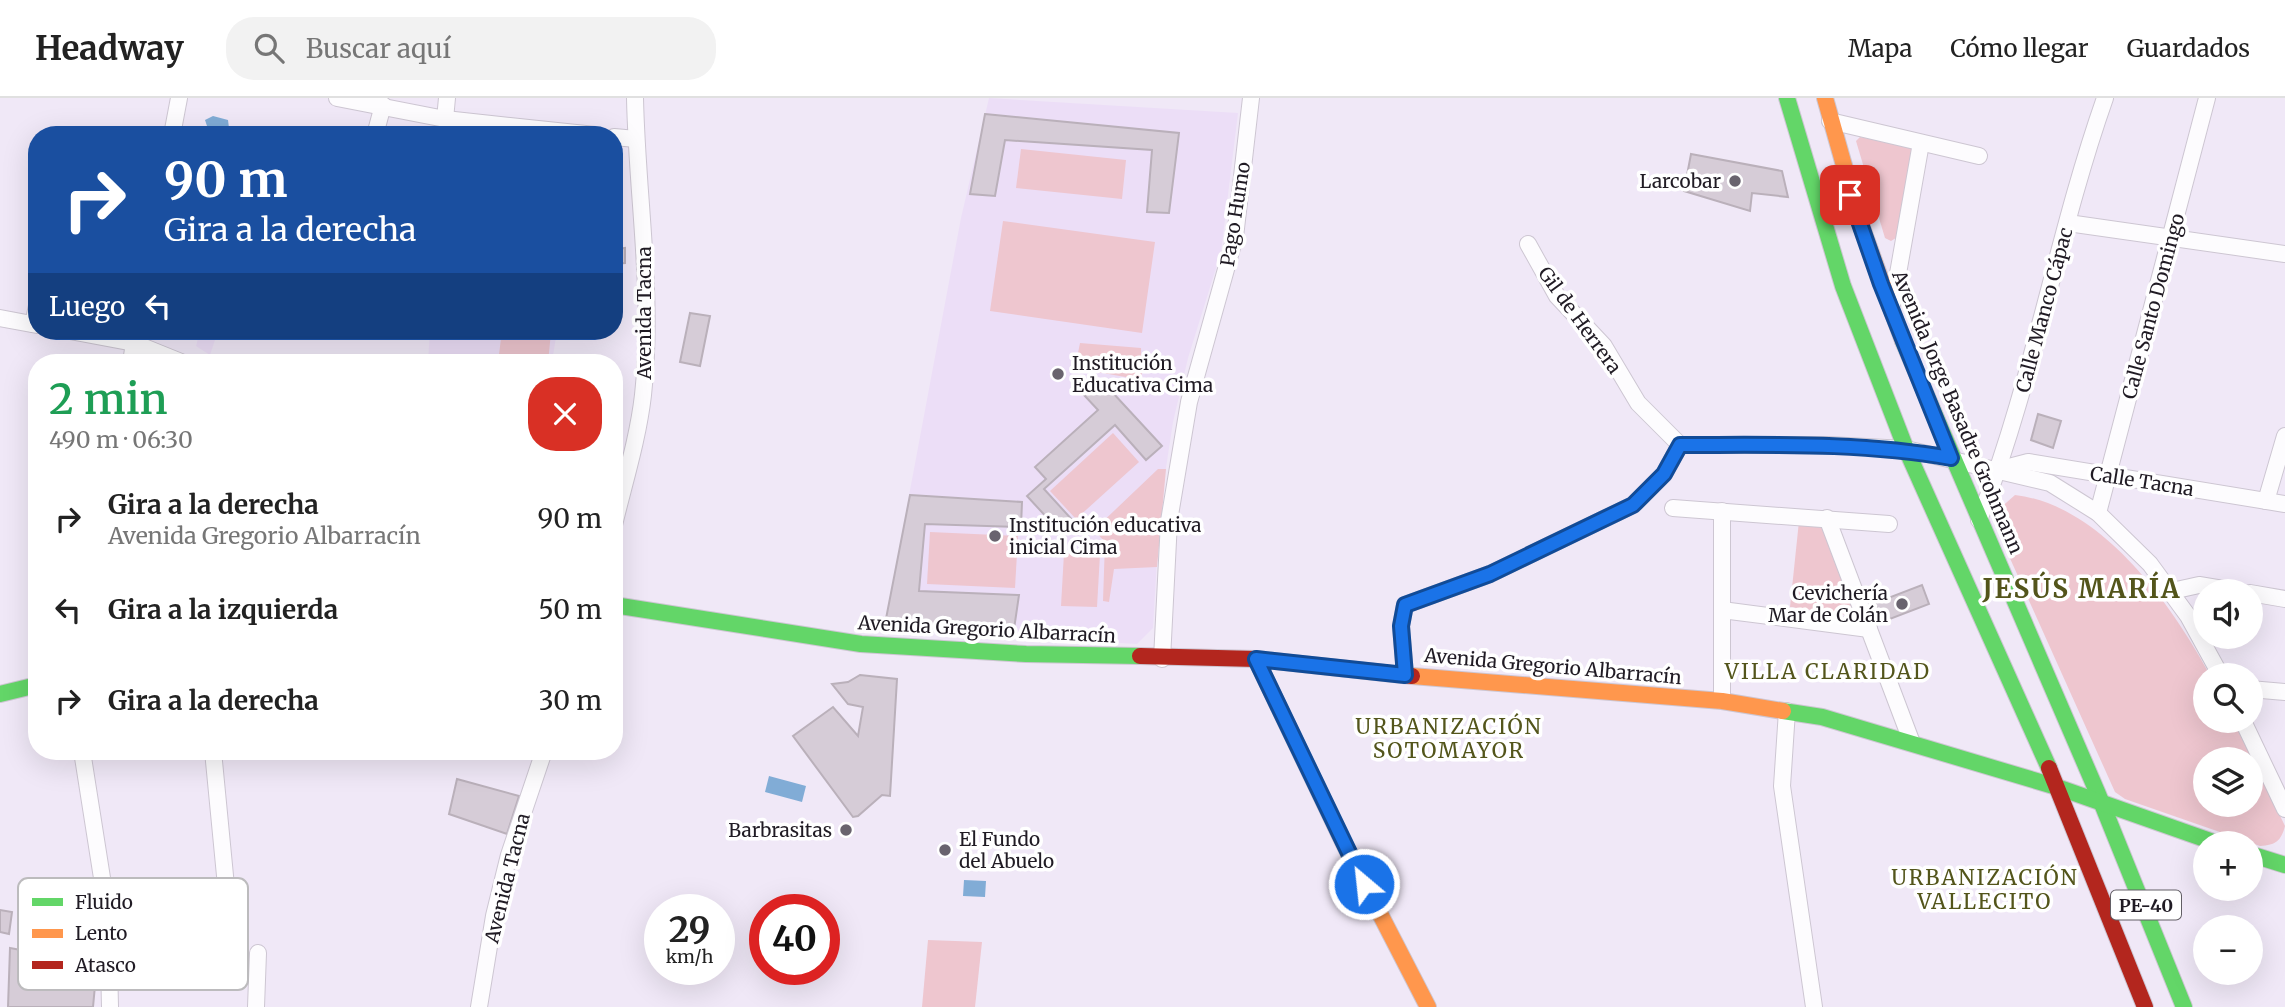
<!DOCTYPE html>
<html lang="es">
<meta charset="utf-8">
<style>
body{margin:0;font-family:Merriweather,serif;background:#f2f2f2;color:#222;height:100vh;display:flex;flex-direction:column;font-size:26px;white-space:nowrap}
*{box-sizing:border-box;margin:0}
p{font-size:23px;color:#767676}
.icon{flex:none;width:38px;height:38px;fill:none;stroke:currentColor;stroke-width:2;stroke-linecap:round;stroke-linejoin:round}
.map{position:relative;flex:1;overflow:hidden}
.sheet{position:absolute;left:28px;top:256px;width:595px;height:406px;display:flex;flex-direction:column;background:#fff;border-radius:28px;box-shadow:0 7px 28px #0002}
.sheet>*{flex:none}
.hud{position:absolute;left:28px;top:28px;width:595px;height:214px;border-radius:28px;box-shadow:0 7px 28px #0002;background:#1a4fa0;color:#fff;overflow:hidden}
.tools{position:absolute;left:2193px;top:481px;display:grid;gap:14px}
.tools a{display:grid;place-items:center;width:70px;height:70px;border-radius:50%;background:#fff;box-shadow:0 7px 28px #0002;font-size:35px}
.speed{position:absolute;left:644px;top:796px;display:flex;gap:14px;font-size:35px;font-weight:700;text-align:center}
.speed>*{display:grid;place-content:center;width:91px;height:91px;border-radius:50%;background:#fff;box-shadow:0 7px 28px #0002;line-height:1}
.speed small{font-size:18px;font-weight:400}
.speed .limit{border:10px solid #d22;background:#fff;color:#111}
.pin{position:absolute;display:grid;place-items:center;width:60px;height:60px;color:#fff;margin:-30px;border-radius:14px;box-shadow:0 4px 10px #0006}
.me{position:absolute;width:77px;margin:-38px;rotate:332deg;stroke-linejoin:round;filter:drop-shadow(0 0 5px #0008)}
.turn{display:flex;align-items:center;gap:24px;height:147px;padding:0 21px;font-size:32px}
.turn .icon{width:91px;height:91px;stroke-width:2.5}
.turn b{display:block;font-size:49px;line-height:60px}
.then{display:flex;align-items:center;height:66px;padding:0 21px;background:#0003;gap:14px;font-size:26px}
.round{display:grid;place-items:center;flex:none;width:74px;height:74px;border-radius:28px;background:#f2f2f2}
.overview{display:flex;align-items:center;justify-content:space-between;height:119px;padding:0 21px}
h1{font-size:42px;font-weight:600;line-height:52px;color:#1e9e55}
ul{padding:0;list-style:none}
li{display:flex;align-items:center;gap:21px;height:91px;padding:0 21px}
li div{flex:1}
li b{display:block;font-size:26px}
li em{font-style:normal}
header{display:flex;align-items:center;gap:42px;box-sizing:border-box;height:98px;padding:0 35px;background:#fff;border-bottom:2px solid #e0e0e0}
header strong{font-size:33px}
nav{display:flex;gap:38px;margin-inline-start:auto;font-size:24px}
.search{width:490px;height:63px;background:#f2f2f2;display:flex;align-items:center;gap:18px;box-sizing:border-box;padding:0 24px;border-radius:28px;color:#767676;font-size:26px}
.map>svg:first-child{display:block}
</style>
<header>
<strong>Headway</strong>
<div class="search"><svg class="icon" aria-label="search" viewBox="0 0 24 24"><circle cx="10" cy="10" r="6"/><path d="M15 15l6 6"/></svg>Buscar aquí</div>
<nav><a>Mapa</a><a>Cómo llegar</a><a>Guardados</a></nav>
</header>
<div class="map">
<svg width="2285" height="909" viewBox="0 0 2285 909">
<rect width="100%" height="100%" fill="#f0e8f7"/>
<g fill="#ecdef7">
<polygon points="989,0 1238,15 1221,154 1188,260 1173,324 1160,409 1153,530 1137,546 884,531 961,120"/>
<polygon points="441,28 527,37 439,37"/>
<polygon points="200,233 218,233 210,257 196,248"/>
<polygon points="430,233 557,233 552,264 428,264"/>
</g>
<g fill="#eec6cf" fill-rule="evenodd">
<polygon points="1860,39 1910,49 1914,57 1899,138 1891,143 1885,140 1856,43"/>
<polygon points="1021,51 1126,62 1122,101 1016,90"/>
<polygon points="1003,123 1155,144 1142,235 990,213"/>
<polygon points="502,233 551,235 548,264 498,264"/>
<polygon points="1080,245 1141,250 1142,282 1075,270"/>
<polygon points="1113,335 1139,364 1076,421 1050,393"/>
<polygon points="1158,371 1166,371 1157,469 1114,471 1109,504 1103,503 1105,444 1094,432"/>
<path d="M2015,397C2102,407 2172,507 2210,577L2205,578V623H2234L2285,728C2281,743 2276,747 2260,748L2125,701L2115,694L1995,427L1998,412ZM2205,662H2250V707H2205Z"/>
<polygon points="1799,423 1824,425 1861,519 1790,509"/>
<polygon points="930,434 1018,438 1015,490 927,486"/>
<polygon points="1064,455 1100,456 1097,509 1061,508"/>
<polygon points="928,842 982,844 975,909 922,909"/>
</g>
<g fill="#81acd6">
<polygon points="213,18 228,22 229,30 208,31 205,22"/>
<polygon points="769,678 806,688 802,704 765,694"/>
<polygon points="964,782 986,783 985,799 963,798"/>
</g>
<g fill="#d6ccd7" stroke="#bab0ba" stroke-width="2">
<polygon points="985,16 1179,35 1169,115 1147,114 1152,52 1005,42 995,98 970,96"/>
<polygon points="1691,56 1782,73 1788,99 1752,95 1750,113 1684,93"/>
<polygon points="614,138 617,138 618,151 625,150 625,165 614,166"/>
<polygon points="690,215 710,218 700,268 680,264"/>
<polygon points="1101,282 1162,348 1146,362 1115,327 1044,391 1075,425 1062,436 1027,398 1046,381 1035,369 1098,312 1084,297"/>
<polygon points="2038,316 2061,323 2053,350 2031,342"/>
<polygon points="910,397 1022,404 1021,429 925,426 919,493 1019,497 1013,538 884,531"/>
<polygon points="1922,487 1929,506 1882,524 1875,505"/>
<polygon points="860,577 897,581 890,698 882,697 858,718 853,719 793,638 833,609 858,638 863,609 848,606 832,586 848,584"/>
<polygon points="457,681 519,698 507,736 449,716"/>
<polygon points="0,812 12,814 9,836 0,834"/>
<polygon points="10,850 97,866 93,909 8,909"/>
</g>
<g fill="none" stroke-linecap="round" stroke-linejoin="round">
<g stroke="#cdc6d2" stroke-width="18">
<g id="street">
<polyline points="337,0 445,21 595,37"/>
<polyline points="445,21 447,0"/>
<polyline points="1830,23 1979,58"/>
<polyline points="172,37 179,0"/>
<polyline points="375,37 383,7"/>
<polyline points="614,39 636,41"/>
<polyline points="2068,125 2285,156"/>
<polyline points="1528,146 1557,198 1604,248 1638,305 1680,347 1828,347 1906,351 2050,385 2098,415 2150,466 2188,518 2221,578"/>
<polyline points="1893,204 1921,45"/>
<polyline points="0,220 37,227"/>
<polyline points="33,226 37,208"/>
<polyline points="70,233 134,245 181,264"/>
<polyline points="131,264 136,233"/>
<polyline points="2005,370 2028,364 2285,406"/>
<polyline points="2266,403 2285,338"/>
<polyline points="1673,410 1889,426"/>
<polyline points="2098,415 2207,0"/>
<polyline points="1827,420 1912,645"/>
<path d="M1979,422C2033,285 2056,139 2105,0"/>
<path d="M614,427C624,385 638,341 643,297C654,197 637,100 635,0"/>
<polyline points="2172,493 2199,487 2241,494"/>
<polyline points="2250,495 2285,501"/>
<polyline points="1722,512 1869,531"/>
<polyline points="1162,561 1169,423 1189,304 1235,139 1251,0"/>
<polyline points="1405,577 1401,528 1405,507 1490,476 1633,407 1664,376 1680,347"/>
<polyline points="2250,591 2285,594"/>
<polyline points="1722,603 1722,413"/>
<polyline points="1787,613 1782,688 1814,909"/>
<polyline points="2243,623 2285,711"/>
<polyline points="82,653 108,818 110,909"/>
<polyline points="213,653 226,788"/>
<polyline points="256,909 258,855"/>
<polyline points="479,909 494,818 509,757 544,653"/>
</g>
</g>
<g stroke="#cdc6d2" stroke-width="18">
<g id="fast">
<polyline points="1787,0 1843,188 1906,351 2049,670"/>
<polyline points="1903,243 2098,696 2184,909"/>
<polyline points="614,507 861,546 1026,556 1140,558"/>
<polyline points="0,596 37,587"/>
<polyline points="1783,613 1822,619 2057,689 2219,746"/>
<polyline points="2250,756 2285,767"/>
</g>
</g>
<g stroke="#cdc6d2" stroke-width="18">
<g id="slow">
<polyline points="1825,0 1860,124 1903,243"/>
<polyline points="1256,561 1344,746 1428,909"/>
<polyline points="1412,578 1722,603 1783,613"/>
</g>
</g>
<g stroke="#cdc6d2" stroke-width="18">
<g id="jam">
<polyline points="1140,558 1256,561 1412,578"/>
<polyline points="2049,670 2145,909"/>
</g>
</g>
<use href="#street" stroke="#fdfcfe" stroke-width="16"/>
<use href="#fast" stroke="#63d668" stroke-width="16"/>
<use href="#slow" stroke="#ff974d" stroke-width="16"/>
<use href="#jam" stroke="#b3261e" stroke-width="16"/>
</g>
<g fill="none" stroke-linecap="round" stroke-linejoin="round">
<g stroke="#114b97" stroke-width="18">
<path id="route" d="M1364,786L1256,561L1405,577L1401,528L1405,507L1490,476L1633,407L1664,376L1680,347C1771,347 1861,344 1951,360L1881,186L1850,97"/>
</g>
<use href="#route" stroke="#1a73e8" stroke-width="12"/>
</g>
<g fill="#69636e" stroke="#fff" stroke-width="2.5">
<circle cx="1735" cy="83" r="7"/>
<circle cx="1058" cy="276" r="7"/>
<circle cx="995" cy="438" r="7"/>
<circle cx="1902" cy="506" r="7"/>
<circle cx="846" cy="732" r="7"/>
<circle cx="945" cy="752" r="7"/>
</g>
<g text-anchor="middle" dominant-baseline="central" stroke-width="7" stroke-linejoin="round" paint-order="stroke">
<rect fill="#fff" stroke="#635f66" stroke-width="2" x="2111" y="792.5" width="70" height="29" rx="5"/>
<g font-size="18" font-weight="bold" fill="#201b24">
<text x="2146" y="807">PE-40</text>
</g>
<g font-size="19" fill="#201b24" stroke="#fff" text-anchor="end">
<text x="1721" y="83">Larcobar</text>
<text x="1072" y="265" text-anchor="start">Institución<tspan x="1072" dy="22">Educativa Cima</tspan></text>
<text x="1009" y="427" text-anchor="start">Institución educativa<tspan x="1009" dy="22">inicial Cima</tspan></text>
<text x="1888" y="495">Cevichería<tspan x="1888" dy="22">Mar de Colán</tspan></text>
<text x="832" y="732">Barbrasitas</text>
<text x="959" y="741" text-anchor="start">El Fundo<tspan x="959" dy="22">del Abuelo</tspan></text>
</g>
<g font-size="19" fill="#201b24" stroke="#fff">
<text transform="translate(1235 116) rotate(-81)">Pago Humo</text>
<text transform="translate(2153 208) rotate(-75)">Calle Santo Domingo</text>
<text transform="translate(2044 212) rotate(-75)">Calle Manco Cápac</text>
<text transform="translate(644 215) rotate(-90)">Avenida Tacna</text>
<text transform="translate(1580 222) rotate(54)">Gil de Herrera</text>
<text transform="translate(1958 314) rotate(67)">Avenida Jorge Basadre Grohmann</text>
<text transform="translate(2142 383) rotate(9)">Calle Tacna</text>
<text transform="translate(987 531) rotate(3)">Avenida Gregorio Albarracín</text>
<text transform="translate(1553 568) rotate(5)">Avenida Gregorio Albarracín</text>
<text transform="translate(507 780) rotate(-76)">Avenida Tacna</text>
</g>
<g font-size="21" letter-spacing="2" fill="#53551b" stroke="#fff">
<text x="1828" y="573">VILLA CLARIDAD</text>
<text x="1449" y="628">URBANIZACIÓN<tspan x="1449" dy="24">SOTOMAYOR</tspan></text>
<text x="1985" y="779">URBANIZACIÓN<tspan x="1985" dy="24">VALLECITO</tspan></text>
</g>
<g font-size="26" font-weight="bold" letter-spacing="2" fill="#53551b" stroke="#fff">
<text x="2082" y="490">JESÚS MARÍA</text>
</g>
</g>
<rect x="18" y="780" width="230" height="112" rx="10" fill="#fff" stroke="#bcbbbd" stroke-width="2"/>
<rect x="32" y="800" width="31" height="8" fill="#63d668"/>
<rect x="32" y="831" width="31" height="9" fill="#ff974d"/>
<rect x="32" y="863" width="31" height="8" fill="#b3261e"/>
<g font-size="19" fill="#201b24">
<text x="75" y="811">Fluido</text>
<text x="75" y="842">Lento</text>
<text x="75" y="874">Atasco</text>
</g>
</svg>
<div class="tools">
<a><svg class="icon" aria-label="sound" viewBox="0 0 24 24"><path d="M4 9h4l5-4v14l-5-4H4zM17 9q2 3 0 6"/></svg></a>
<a><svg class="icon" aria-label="search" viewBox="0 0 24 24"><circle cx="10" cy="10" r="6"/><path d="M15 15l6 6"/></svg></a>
<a><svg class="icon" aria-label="layers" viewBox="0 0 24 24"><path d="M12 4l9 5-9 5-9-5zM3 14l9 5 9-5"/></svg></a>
<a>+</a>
<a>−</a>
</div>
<div class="speed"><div>29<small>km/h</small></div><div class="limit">40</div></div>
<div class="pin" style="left:1850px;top:97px;background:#d93025"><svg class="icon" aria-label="arrive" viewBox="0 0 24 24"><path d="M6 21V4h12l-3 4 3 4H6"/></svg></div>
<svg class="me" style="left:1364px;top:786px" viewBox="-20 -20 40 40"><circle r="17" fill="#1a73e8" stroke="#fff" stroke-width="3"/><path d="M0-11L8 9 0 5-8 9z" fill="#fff"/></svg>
<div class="hud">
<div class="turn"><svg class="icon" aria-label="right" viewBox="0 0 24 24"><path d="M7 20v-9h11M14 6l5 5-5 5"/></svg><div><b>90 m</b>Gira a la derecha</div></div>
<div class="then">Luego<svg class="icon" aria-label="left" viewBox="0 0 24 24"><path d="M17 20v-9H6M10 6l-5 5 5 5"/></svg></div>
</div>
<section class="sheet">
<div class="overview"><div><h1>2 min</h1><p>490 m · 06:30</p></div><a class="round" style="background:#d93025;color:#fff"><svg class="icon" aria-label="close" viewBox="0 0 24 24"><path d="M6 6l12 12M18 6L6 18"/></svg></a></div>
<ul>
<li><svg class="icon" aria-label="right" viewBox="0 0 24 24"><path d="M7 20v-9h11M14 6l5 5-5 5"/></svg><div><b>Gira a la derecha</b><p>Avenida Gregorio Albarracín</p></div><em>90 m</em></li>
<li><svg class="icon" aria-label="left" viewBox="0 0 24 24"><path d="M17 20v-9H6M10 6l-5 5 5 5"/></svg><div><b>Gira a la izquierda</b></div><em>50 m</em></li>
<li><svg class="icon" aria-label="right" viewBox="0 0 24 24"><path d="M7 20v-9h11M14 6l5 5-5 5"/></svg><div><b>Gira a la derecha</b></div><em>30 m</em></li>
</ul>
</section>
</div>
